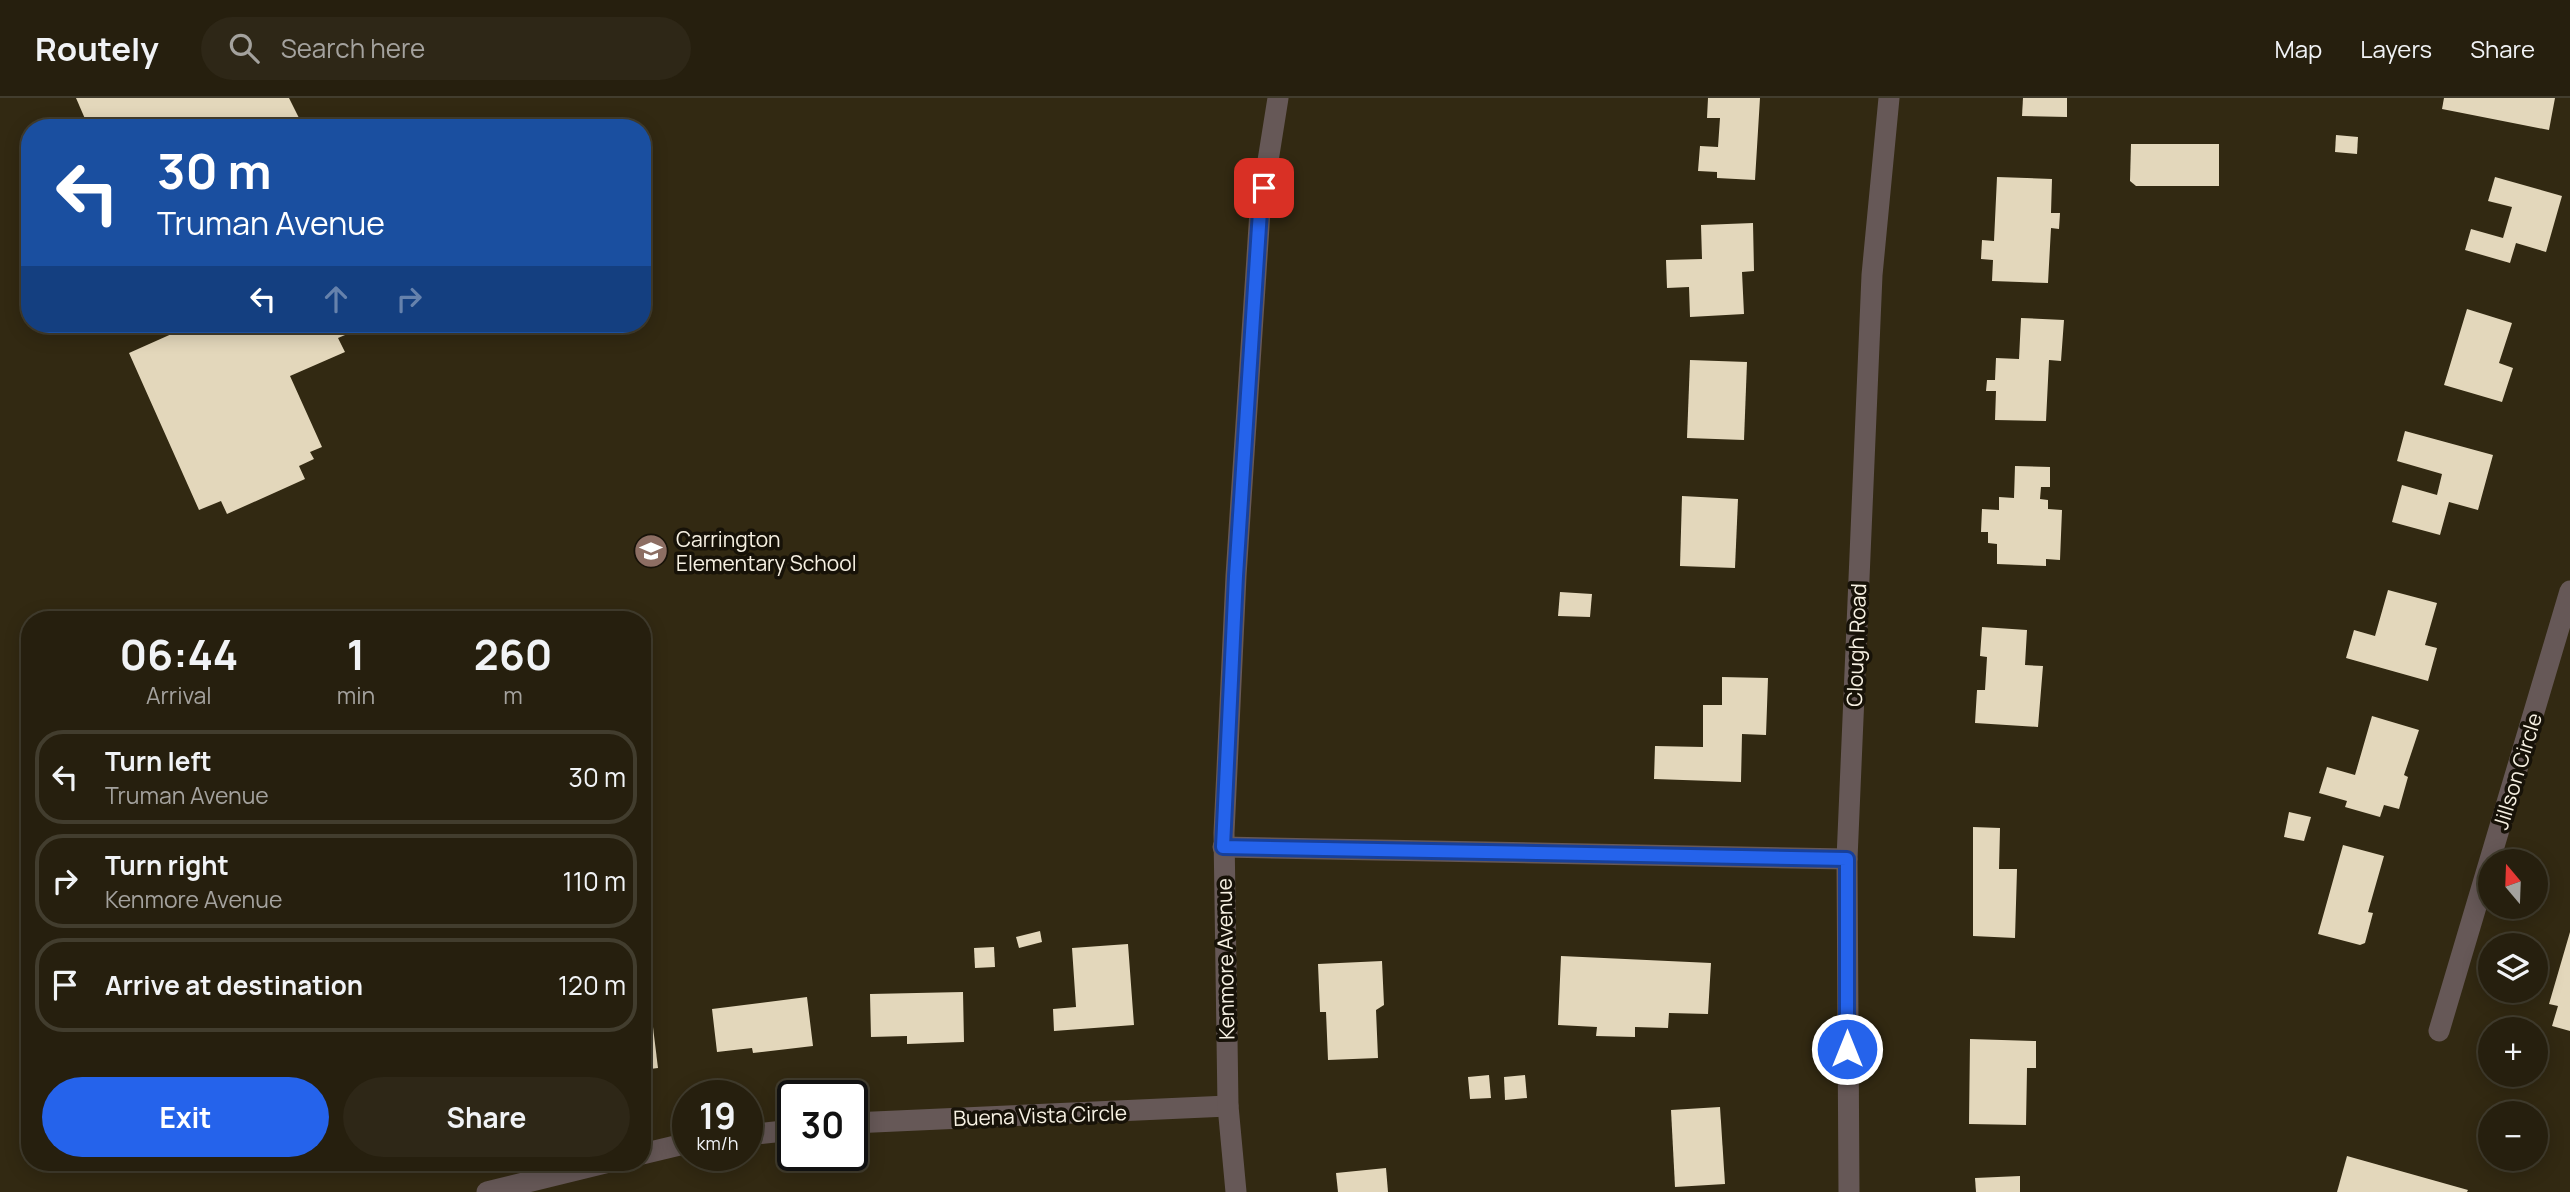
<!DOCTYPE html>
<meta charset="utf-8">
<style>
body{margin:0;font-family:Manrope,sans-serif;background:#2e2717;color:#f1f3f6;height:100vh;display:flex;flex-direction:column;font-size:26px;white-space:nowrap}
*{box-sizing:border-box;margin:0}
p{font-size:23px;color:#a4a29e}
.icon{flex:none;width:38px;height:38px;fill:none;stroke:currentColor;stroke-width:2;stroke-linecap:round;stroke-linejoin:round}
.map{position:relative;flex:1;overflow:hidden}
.panel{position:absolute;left:21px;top:513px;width:630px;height:560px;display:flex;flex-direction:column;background:#261f0e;border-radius:28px;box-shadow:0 4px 18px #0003,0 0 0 2px #423d2e}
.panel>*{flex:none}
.guide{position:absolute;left:21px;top:21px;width:630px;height:214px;border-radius:28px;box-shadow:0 4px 18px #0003,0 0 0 2px #423d2e;background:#1a4fa0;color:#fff;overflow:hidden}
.needle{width:46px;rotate:341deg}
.fabs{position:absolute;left:2478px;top:751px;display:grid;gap:14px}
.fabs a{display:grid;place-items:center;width:70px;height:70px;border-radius:50%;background:#261f0e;box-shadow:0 4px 18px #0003,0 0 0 2px #423d2e;font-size:35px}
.speed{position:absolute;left:672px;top:982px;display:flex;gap:14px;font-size:35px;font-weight:700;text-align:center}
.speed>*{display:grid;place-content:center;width:91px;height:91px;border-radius:50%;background:#261f0e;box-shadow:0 4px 18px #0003,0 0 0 2px #423d2e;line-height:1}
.speed small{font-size:18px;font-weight:400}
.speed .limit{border:4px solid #111;border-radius:10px;background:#fff;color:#111}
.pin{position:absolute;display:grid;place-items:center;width:60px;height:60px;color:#fff;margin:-30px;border-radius:14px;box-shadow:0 4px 10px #0006}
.me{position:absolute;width:77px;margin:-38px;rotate:0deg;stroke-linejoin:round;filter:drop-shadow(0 0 5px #0008)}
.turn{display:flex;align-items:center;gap:24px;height:147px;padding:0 21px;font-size:32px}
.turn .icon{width:91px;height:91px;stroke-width:2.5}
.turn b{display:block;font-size:49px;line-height:60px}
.lanes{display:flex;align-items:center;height:66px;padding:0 21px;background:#0003;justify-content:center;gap:35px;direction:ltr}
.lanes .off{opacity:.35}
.eta{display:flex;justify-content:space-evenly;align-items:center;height:119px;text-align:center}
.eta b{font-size:42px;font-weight:700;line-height:49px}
.button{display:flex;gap:14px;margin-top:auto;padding:14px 21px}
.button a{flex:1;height:80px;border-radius:42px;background:#2563eb;color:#fff;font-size:28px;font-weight:700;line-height:80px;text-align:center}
.button a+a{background:#2e2717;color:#f1f3f6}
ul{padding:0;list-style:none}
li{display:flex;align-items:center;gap:21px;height:94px;margin:0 14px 10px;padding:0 7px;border:4px solid #423d2e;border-radius:28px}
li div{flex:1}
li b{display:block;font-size:26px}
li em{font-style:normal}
header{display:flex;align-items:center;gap:42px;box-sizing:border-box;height:98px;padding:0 35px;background:#261f0e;border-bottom:2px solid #423d2e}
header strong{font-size:33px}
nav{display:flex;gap:38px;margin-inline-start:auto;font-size:24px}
.search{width:490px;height:63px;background:#2e2717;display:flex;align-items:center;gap:18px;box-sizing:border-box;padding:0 24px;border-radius:38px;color:#a4a29e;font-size:26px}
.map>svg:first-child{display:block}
</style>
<header>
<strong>Routely</strong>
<div class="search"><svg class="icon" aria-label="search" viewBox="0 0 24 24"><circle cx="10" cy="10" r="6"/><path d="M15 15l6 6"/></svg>Search here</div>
<nav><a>Map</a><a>Layers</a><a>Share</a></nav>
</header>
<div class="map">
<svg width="2570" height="1094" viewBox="0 0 2570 1094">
<rect width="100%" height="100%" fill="#322912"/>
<g fill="#e3d7bb">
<polygon points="76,0 289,0 304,30 89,30"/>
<polygon points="1708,0 1760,0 1755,82 1717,80 1717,74 1698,73 1700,48 1718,49 1720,20 1707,20"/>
<polygon points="2023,0 2067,0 2067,19 2022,18"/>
<polygon points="2444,0 2555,0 2549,32 2442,11"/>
<polygon points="2336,37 2358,39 2357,56 2335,54"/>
<polygon points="2131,46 2219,46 2219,88 2136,88 2130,83"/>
<polygon points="1997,79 2052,81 2051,115 2060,115 2059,131 2051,130 2048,185 1992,183 1993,162 1981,161 1982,142 1994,143"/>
<polygon points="2495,79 2562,98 2546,154 2516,145 2510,165 2465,152 2471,131 2503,140 2512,109 2488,103"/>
<polygon points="1753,125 1754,173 1742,174 1744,216 1690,219 1689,189 1667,190 1666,162 1702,161 1701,127"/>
<polygon points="2467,211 2512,225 2499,265 2513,270 2502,304 2444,287"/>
<polygon points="2021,220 2064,222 2061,263 2049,262 2046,323 1995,322 1996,293 1986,293 1987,282 1995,282 1996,260 2019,261"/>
<polygon points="194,226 371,226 338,240 345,254 290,278 322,349 310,354 314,361 299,368 305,381 227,416 221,403 199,412 129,255"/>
<polygon points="1690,262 1747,264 1744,342 1687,340"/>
<polygon points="2405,333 2493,357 2478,412 2449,404 2440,437 2392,424 2402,387 2437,397 2442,376 2397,363"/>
<polygon points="2015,368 2050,369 2050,389 2041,389 2040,401 2048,402 2048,411 2062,412 2060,462 2046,461 2046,468 1997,466 1997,446 1988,445 1988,434 1981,434 1982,411 1999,412 1999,399 2014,400"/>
<polygon points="1682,398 1738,401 1735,470 1680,468"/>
<polygon points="2388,492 2437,505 2425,547 2437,550 2428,583 2346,560 2354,532 2375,538"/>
<polygon points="1560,494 1592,496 1590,519 1558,518"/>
<polygon points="1982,529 2027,532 2025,567 2043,568 2038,629 1975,625 1977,592 1985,592 1987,559 1980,558"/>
<polygon points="1722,579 1768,580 1766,637 1742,636 1741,684 1654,681 1655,648 1703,649 1703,607 1722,607"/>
<polygon points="2372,618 2419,632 2404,677 2408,679 2399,711 2384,707 2380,719 2345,709 2347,703 2319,695 2327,669 2355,677"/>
<polygon points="2289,714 2311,719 2304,743 2284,739"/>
<polygon points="1973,729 2000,730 1999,771 2017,771 2015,840 1973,838"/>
<polygon points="2343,747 2384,758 2368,814 2373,815 2365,845 2360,847 2318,836"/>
<polygon points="1040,833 1042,844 1019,850 1016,839"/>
<polygon points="2570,834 2570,933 2552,928 2558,908 2549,906"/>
<polygon points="1128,846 1134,927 1054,933 1053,911 1076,909 1072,850"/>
<polygon points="994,849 995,869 975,870 974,850"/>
<polygon points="1561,858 1711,865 1708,916 1669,915 1668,930 1635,929 1635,939 1596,938 1597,929 1558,927"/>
<polygon points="1382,863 1384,907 1376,912 1378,960 1328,962 1326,914 1320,914 1318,866"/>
<polygon points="963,894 964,944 907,946 907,938 871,939 870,896"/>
<polygon points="807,899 813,948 753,955 752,950 717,954 712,911"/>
<polygon points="652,921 658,970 642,972 642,922"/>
<polygon points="1970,941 2036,943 2036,970 2027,970 2026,1027 1969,1026"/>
<polygon points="1489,977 1491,1000 1470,1001 1468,979"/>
<polygon points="1525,977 1527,1000 1505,1002 1504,979"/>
<polygon points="1720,1009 1725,1086 1675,1089 1671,1012"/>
<polygon points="2347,1058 2468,1092 2467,1094 2337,1094"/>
<polygon points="1386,1070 1388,1094 1338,1094 1336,1075"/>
<polygon points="2020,1078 2020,1094 1976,1094 1975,1080"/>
</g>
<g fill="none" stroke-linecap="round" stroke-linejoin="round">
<g stroke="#665857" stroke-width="21">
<polyline points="1223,749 1847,761"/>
<polyline points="2439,933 2570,493"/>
<polyline points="852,1025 1228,1008"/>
<polyline points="747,1037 793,1032"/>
<polyline points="642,1056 688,1045"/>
<polyline points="487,1094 609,1064"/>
<polyline points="1236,1094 1228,1008 1224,735 1236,478 1260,113 1278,0"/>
<polyline points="1849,1094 1847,761 1872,177 1889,0"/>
</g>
</g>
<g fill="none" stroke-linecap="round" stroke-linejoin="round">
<g stroke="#184099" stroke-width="18">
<polyline id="route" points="1264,90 1260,113 1236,478 1223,749 1847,761 1847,951"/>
</g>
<use href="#route" stroke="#2563eb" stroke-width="12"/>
</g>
<defs>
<g id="school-disc" transform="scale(1.75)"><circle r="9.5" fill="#8d6e63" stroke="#171208"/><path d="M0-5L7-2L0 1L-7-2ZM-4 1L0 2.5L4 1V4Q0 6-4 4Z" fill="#fff"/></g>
</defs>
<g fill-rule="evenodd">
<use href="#school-disc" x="651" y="453"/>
</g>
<g text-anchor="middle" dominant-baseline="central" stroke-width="7" stroke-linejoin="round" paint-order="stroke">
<g font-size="21" fill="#f7f1e3" stroke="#171208" text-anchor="start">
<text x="676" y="441">Carrington<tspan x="676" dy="24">Elementary School</tspan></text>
</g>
<g font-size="21" fill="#f7f1e3" stroke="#171208">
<text transform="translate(1856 547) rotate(-88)">Clough Road</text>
<text transform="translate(2517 673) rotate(-73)">Jillson Circle</text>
<text transform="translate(1225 861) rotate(-91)">Kenmore Avenue</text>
<text transform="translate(1040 1017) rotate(-2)">Buena Vista Circle</text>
</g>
</g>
</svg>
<div class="fabs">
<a><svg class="needle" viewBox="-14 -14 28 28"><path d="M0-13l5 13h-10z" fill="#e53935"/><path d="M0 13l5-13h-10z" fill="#a4a29e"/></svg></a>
<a><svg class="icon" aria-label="layers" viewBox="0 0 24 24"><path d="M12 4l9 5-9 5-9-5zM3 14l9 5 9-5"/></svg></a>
<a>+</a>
<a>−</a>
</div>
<div class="speed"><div>19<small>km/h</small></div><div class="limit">30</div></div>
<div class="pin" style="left:1264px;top:90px;background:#d93025"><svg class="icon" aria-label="arrive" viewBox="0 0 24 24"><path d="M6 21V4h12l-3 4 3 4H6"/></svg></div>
<svg class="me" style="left:1847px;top:951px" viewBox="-20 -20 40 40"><circle r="17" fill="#2563eb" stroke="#fff" stroke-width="3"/><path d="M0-11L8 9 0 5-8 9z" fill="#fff"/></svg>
<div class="guide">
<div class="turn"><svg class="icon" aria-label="left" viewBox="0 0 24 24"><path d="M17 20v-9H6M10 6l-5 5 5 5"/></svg><div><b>30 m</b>Truman Avenue</div></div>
<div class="lanes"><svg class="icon" aria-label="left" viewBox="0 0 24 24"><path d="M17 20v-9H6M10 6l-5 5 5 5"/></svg><svg class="icon off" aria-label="ahead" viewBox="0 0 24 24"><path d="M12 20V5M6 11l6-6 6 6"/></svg><svg class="icon off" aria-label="right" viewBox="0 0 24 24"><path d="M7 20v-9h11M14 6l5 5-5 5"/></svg></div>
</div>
<section class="panel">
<div class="eta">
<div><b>06:44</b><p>Arrival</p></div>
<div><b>1</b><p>min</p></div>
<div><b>260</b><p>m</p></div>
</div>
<ul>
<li><svg class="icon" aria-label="left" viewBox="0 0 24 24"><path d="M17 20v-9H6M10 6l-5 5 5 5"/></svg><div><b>Turn left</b><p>Truman Avenue</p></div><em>30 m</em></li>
<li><svg class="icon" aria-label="right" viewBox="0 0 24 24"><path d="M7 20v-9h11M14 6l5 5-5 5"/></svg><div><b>Turn right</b><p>Kenmore Avenue</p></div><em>110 m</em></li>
<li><svg class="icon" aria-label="arrive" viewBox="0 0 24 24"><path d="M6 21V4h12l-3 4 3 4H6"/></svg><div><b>Arrive at destination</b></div><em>120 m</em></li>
</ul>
<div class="button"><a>Exit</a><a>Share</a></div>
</section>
</div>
